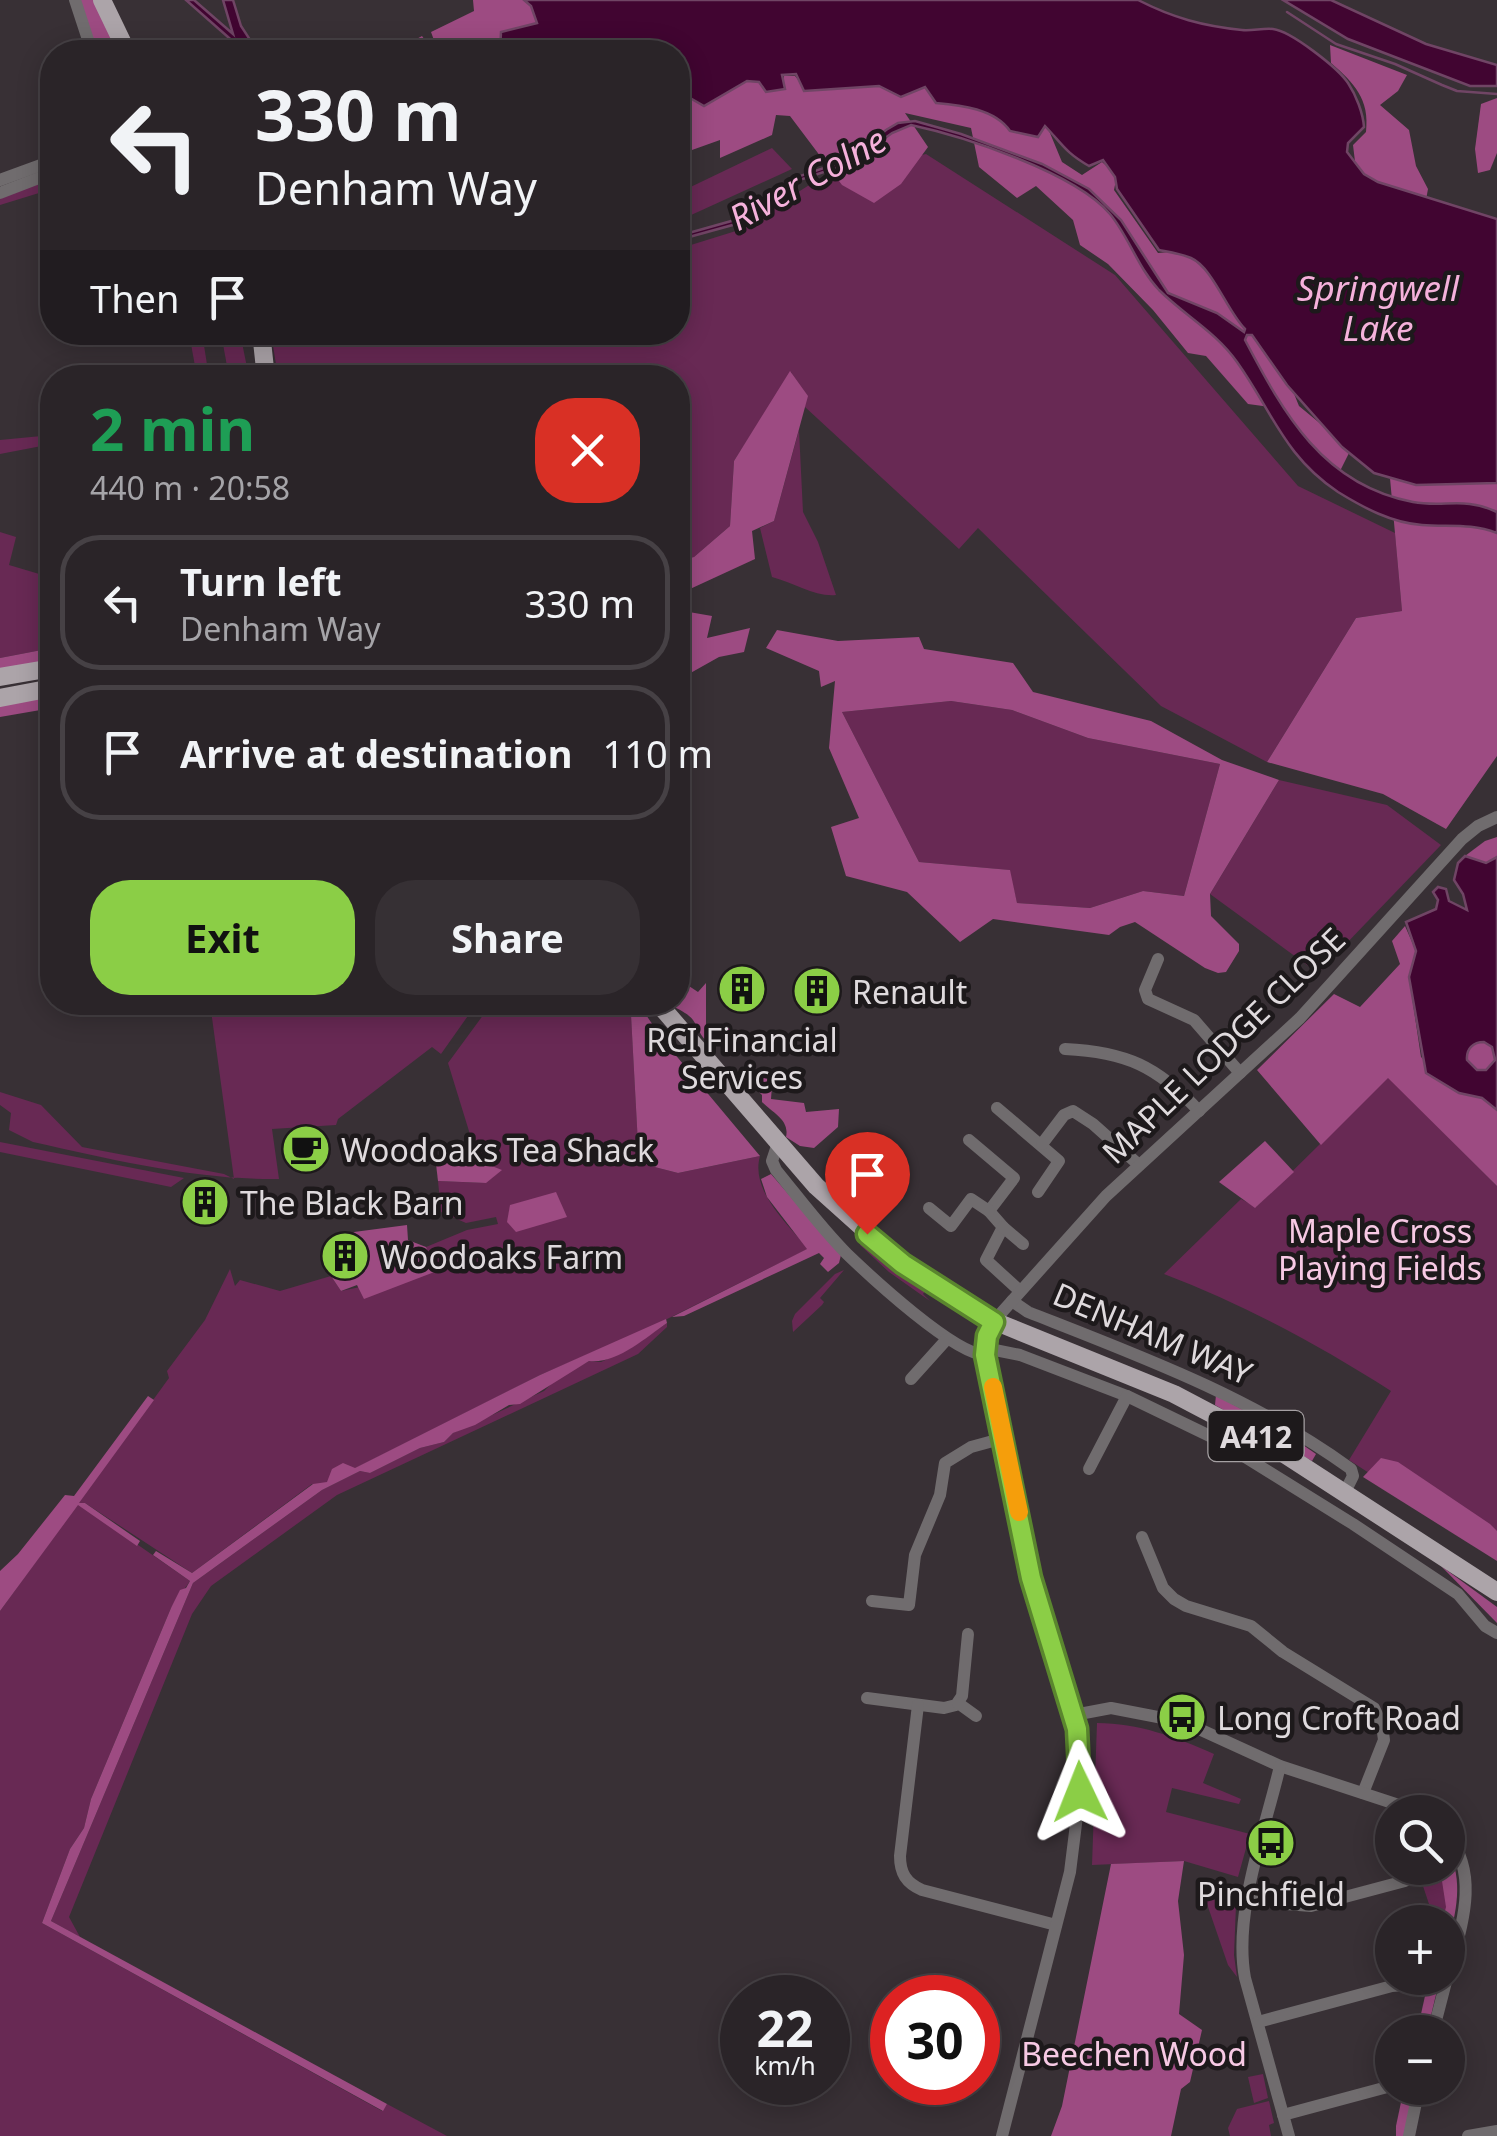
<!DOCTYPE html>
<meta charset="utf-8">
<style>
body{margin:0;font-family:"Noto Sans",sans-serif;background:#363034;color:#f1f3f6;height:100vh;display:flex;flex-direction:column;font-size:38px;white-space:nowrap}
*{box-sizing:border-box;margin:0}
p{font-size:32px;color:#a5a4a8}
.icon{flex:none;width:55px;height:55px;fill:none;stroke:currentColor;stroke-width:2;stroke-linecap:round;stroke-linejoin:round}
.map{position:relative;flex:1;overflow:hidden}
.sheet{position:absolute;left:40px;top:365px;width:650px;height:650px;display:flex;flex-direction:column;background:#2a2428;border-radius:40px;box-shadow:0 5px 25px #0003,0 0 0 2px #464145}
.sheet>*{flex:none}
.top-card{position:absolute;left:40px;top:40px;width:650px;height:305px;border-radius:40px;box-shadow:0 5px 25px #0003,0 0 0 2px #464145;background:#2a2428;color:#f1f3f6;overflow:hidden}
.controls{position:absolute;left:1375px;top:1795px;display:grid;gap:20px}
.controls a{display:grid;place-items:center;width:90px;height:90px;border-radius:50%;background:#2a2428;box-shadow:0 5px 25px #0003,0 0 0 2px #464145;font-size:50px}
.speed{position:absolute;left:720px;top:1975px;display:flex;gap:20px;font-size:50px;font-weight:700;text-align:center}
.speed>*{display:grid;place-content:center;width:130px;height:130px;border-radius:50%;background:#2a2428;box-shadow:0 5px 25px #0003,0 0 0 2px #464145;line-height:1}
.speed small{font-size:25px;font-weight:400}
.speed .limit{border:15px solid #d22;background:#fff;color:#111}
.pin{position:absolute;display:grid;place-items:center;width:85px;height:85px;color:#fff;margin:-102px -42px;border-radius:50% 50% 50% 0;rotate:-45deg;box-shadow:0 0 10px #0007}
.pin .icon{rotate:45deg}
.me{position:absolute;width:110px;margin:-55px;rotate:358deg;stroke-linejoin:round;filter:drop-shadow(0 0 8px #0008)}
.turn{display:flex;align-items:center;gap:35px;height:210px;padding:0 50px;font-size:45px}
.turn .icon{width:130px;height:130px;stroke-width:2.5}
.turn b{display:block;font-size:70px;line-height:85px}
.then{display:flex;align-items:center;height:95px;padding:0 50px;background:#0003;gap:20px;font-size:38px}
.round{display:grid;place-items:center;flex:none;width:105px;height:105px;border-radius:40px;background:#363034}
.summary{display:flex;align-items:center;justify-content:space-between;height:170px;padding:0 50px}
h1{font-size:60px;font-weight:700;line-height:75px;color:#1e9e55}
.button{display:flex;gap:20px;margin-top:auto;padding:20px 50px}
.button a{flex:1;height:115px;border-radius:40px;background:#8bce46;color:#111;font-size:40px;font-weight:700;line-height:115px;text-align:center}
.button a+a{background:#363034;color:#f1f3f6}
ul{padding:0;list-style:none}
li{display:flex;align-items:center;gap:30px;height:135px;margin:0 20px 15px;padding:0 30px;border:5px solid #464145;border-radius:40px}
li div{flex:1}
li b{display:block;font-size:38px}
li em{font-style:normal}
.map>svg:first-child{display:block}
</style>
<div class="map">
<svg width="1497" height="2136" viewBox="0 0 1497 2136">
<rect width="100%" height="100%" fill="#383035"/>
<g fill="#682954">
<polygon points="772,148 792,169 678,221 678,193"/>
<polygon points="926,154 1115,275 1298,486 1395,533 1402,611 1356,618 1267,762 1161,706 978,528 959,549 805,407 791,372 734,461 730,526 694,557 678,561 678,378 278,377 271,333 678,332 678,249 739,230 817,180"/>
<polygon points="52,176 52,189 0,205 0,197"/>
<polygon points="189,333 202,333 209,377 197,377"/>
<polygon points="221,333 240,333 249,377 229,377"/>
<path d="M799,430L803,512L818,542L836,595C815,597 795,583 772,577L760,528L774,521Z"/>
<polygon points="52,435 52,444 0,454 0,440"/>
<polygon points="0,532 16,537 9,565 46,576 52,554 52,648 0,658"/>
<polygon points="951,701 1012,710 1088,738 1220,764 1184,896 1143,891 1090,908 1017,903 1009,870 919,862 842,712"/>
<polygon points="1279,780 1387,805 1441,845 1318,973 1210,894"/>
<path d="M210,1003V1002L477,1003L441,1054L432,1047L338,1119L336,1125L272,1129L279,1179C196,1180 114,1160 33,1142L9,1130L11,1113L0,1105V1092L41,1105L82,1147L224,1174L234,1179Z"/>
<path d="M492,1003H619L631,1014L639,1163L678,1173L760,1156C750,1191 788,1224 808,1249L647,1329L540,1375L322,1485L312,1484L192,1573L85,1503L79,1504L190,1581L171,1608L91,1799L84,1828L70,1849L42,1923L382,2111L387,2104L447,2136H0V1611L169,1378L167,1371L205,1320L230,1269L235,1286L240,1280L280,1291L331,1276L341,1291L436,1271L426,1247L467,1230L498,1224L496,1217L466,1223L441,1212L438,1181L485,1183L448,1063Z"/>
<path d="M1388,1077L1497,1186V1556L1349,1460L1391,1391C1319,1345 1245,1305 1164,1274L1241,1199L1256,1207Z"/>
<polygon points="0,1142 184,1178 171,1187 0,1152"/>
<polygon points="863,1241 925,1291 923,1294 930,1301 889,1272 860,1245"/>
<polygon points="844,1270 820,1298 824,1302 822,1305 793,1332 792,1321 795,1314 835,1274"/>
<polygon points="667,1323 667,1327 638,1354 337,1495 211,1586 192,1614 69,1917 80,1937 51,1921 193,1583 322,1490 360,1471 370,1473 420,1448 444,1442 453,1433 544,1391 555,1380 589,1361 601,1362 629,1349"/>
<path d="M1097,1723C1138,1723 1176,1737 1214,1754L1203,1783L1241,1799L1239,1804L1172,1788L1166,1812L1250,1834L1238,1877L1184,1861L1092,1865Z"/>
<polygon points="1432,1868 1448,1868 1448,1922 1435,1922 1421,1880 1434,1876"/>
<polygon points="1221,1899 1236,1905 1234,1955 1237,1977 1228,1965 1206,1901"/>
<polygon points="1263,2074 1268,2098 1254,2103 1248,2077"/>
<polygon points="1269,2101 1274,2123 1269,2125 1271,2136 1230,2136 1228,2128 1237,2109"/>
</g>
<g fill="#9d4b82" fill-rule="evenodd">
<polygon points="77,0 95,0 119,52 96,52"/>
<polygon points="473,0 529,0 540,24 507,52 413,52 411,42 422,36 430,47 435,43 431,32 474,11"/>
<path d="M1330,45L1407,75L1398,91L1380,105L1409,130L1416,166L1428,189L1425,205L1357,178L1353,145L1366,132C1370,99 1354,83 1331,63Z"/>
<polygon points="784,76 795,76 806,89 829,84 926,84 963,102 1045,121 1062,162 1082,175 1102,162 1117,175 1114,190 1158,253 1191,250 1275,347 1299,406 1351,449 1340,471 1300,441 1277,408 1248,404 1206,356 1188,353 1153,310 1108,264 1080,245 1073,220 1036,186 1017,198 979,167 971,128 905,113 928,147 901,184 874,203 842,185 790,116 776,115 772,135 720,158 720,140 678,155 678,93 705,103 746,79 783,86"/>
<polygon points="1497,98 1497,153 1490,170 1478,173 1475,149 1481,104"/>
<polygon points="790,371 808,396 774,521 752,531 755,559 690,589 689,612 712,616 707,638 750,628 744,652 719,657 678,680 678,643 684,637 678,597 678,561 694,557 730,526 734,461"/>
<polygon points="1389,467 1497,479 1497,756 1446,829 1383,794 1267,762 1356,618 1402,611"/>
<path d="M777,630L838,641L919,637L924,649L1013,663L1033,692L1151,721L1222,760L1279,780L1210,894L1211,916L1239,944V951L1226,972L1218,973L1205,968L1135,922L1120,927L1109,935L993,919L960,942L907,892L846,876L831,827L859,818L829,748L835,681L821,687L819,671L766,648ZM951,701L1012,710L1088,738L1220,764L1184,896L1143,891L1090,908L1017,903L1010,870L919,862L842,712Z"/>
<polygon points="52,648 52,662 0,670 0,658"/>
<polygon points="52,695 52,708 0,717 0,704"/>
<polygon points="1497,837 1497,857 1485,863 1465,856 1485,841"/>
<polygon points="1405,926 1416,951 1409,977 1421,1057 1459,1093 1482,1098 1497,1110 1497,1186 1388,1078 1321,1145 1257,1070 1334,994 1360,1007 1400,964 1392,941"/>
<path d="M678,971L687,975L689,986L698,992L706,983V1025L731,1029L723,1043C701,1045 703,1035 693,1020C689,1014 678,1009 672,1006L671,1003L678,1002Z"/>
<polygon points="619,1003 638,1003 663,1040 760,1156 678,1173 639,1163 631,1015"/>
<circle cx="1481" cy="1056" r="14"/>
<path d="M767,1068L773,1072L771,1099L804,1103L806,1112L839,1109L838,1127L814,1148L800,1146L786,1137C790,1120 773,1113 762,1102V1095L751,1084L754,1071Z"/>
<polygon points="1265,1141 1294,1172 1255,1208 1219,1182"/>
<polygon points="447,1160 479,1161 502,1170 486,1183 438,1181 436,1164"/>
<polygon points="771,1174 841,1255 839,1263 828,1272 820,1264 824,1258 819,1253 684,1316 672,1317 807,1249 767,1197 761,1179"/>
<polygon points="556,1192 567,1217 516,1232 507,1222 510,1205"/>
<polygon points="407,1225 408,1240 426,1247 437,1271 364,1299 357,1285 341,1291 331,1276 367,1258 360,1241 352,1244 351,1236 354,1232"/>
<path d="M666,1319L667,1323C645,1338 617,1364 589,1361L520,1404L509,1405L475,1425L453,1433L444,1442L420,1448L370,1473L360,1471L322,1490L193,1583L51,1921L387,2104L383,2111L42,1923L70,1849L84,1828L91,1799L171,1608L180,1590L186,1588L190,1581L153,1555L156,1551L192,1573L313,1484L327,1482L332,1469L343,1463L355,1468L540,1375Z"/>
<polygon points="1216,1395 1290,1436 1316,1454 1312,1461 1215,1405"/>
<polygon points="148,1396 154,1400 79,1503 85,1503 140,1541 137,1546 78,1505 0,1611 0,1571 18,1554 65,1495 74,1496"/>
<polygon points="1381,1458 1398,1462 1490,1524 1497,1531 1497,1561 1363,1477"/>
<polygon points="1441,1566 1497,1607 1497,1623"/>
<path d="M1448,1849C1464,1882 1456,1911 1448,1945V1922H1442L1446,1907L1440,1868H1448Z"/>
<polygon points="1184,1861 1178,1901 1184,1955 1179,2014 1202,2030 1190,2082 1181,2089 1171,2136 1051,2136 1062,2106 1111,1864"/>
<polygon points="1429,1978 1440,1978 1427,2032 1417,2032"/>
<polygon points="1404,2088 1414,2088 1404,2136 1396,2136 1396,2126"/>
</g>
<g fill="#410531" stroke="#704565" stroke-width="2.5" fill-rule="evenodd">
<polygon points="186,0 194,0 233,34 223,0 233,0 241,26 258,52 245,52"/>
<path d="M524,0H1138C1173,18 1203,26 1242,30C1252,31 1263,28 1273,29C1291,31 1338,68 1348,83C1356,95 1363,113 1364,127L1348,143L1347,152L1364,174L1378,182L1497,219V483L1416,485L1374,473L1342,447L1287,385L1252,335H1247L1245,340C1284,414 1323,485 1413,502C1445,508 1463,496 1497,512V533C1471,523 1449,527 1422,525C1392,523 1364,508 1338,492C1284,456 1272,411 1237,362C1216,332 1184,315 1159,290C1138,268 1129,237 1110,214C1076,173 963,136 911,125L892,133L851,163L790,183L747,221L678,240V236L742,218L788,180L851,159L886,130L898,123L915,121L961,134L1042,164L1089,189L1121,220L1168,293L1217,313L1244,332L1245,329C1227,311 1213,268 1191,258C1182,254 1169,252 1159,250L1117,189L1115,177L1103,160L1089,166C1065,152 1063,145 1045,126L1038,137L1010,131C995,109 961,105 936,103L925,87L901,97L879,86L804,91L796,74L782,75L785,89L766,92L759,82L747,81L704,106L678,91V52H500L501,32L537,23L531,6Z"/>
<polygon points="1283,0 1331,0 1426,44 1497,65 1497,86 1470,86 1348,39"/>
<path d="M1465,856L1486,863L1497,857V1110L1482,1098L1459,1093L1426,1073L1409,977L1416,951L1406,922L1436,909L1438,900L1433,892L1438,887L1446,889L1449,901L1467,910L1463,894L1454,880L1458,863ZM1484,1042L1492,1047L1495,1060L1486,1070H1477L1467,1060C1466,1049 1473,1042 1484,1042Z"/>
</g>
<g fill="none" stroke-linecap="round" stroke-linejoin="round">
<polyline stroke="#704565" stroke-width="2.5" points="1287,12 1336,44 1395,64 1442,85 1457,91 1497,94"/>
<g stroke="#706c6e" stroke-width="12">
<polyline points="75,0 92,52"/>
<polyline points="0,180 52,161"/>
<polyline points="0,193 52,173"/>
<polyline points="1158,959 1145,990 1148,999 1194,1020 1240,1073"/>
<path d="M1065,1049C1126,1052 1157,1066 1199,1111"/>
<polyline points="997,1108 1059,1161 1038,1192"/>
<polyline points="969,1140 1014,1178 989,1211 1003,1227 986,1260 1020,1291"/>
<path d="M778,1143L772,1161L776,1170C799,1198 821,1228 847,1254C872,1278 954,1354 985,1355"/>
<polyline points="1042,1144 1064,1115 1073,1111 1093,1124 1139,1165"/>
<polyline points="929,1208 951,1226 971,1199 989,1211"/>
<polyline points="1003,1227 1023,1244"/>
<path d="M1012,1301L1028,1312C1140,1356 1252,1397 1351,1469L1353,1476L1345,1492"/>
<polyline points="985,1348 1020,1355 1127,1396 1216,1439 1353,1524 1458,1594 1485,1626 1497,1633"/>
<polyline points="911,1379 947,1339"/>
<polyline points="1089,1469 1127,1396"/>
<polyline points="1142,1537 1163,1588 1174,1599 1186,1606 1251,1626 1283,1652 1374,1708 1382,1725 1384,1740 1363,1793"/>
<polyline points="872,1601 909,1605 915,1555 940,1495 945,1463 971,1447 1004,1438"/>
<polyline points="867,1698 944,1708 956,1705 962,1696 968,1634"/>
<polyline points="958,1703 976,1716"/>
<path d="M918,1705L900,1856C900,1873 906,1883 922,1890L1056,1925"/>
<polyline points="1074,1715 1111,1708 1168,1719 1199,1729 1280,1766 1420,1812"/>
<path d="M1280,1766C1265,1830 1233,1913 1245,1978L1289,2136"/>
<path d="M1448,1835C1481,1878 1460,1929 1448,1977"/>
<polyline points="1205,1886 1286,1904 1311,1906 1405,1881"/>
<polyline points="1258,2022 1392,1986 1404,1985 1421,1991"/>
<polyline points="1433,2032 1447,1978"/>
<polyline points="1283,2115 1391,2086"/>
<polyline points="1002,2136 1070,1872 1080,1792 1077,1729 1025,1555 985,1355 987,1336 994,1321 1106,1196 1300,1018 1462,839 1478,826 1497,817"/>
<polyline points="1409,2136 1419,2088"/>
<polyline points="1468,2136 1497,2131"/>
</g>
<g stroke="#aca4a9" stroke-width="18">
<polyline points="102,0 127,52"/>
<polyline points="261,332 266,378"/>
<polyline points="0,677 52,668"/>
<polyline points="0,698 52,688"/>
<polyline points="657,1002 816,1186 903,1264 994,1321 1174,1394 1269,1444 1497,1592"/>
</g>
</g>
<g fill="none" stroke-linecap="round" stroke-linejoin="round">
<g stroke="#5a862e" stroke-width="25">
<polyline id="route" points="867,1234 903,1264 994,1322 987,1336 985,1355 1031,1578 1077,1729 1080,1792"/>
</g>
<use href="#route" stroke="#8bce46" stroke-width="18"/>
<polyline stroke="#f59e0b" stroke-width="18" points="993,1387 1019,1512"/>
</g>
<defs>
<g id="building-disc" transform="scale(2.5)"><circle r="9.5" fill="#8bce46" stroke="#1d191b"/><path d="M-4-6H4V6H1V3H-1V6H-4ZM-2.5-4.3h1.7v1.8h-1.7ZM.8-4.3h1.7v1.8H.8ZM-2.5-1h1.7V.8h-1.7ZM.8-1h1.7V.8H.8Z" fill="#111"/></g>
<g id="cafe-disc" transform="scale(2.5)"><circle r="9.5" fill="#8bce46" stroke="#1d191b"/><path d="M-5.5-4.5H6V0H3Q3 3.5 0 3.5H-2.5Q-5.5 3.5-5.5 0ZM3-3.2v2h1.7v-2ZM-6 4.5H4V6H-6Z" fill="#111"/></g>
<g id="bus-disc" transform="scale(2.5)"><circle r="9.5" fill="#8bce46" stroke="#1d191b"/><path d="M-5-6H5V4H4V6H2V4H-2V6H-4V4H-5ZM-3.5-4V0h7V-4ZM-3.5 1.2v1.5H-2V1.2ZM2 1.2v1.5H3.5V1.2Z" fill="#111"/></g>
</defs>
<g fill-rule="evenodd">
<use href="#building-disc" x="742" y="989"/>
<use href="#building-disc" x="817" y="991"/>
<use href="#cafe-disc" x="306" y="1149"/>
<use href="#building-disc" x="205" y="1202"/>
<use href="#building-disc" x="345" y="1256"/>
<use href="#bus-disc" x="1182" y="1717"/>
<use href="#bus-disc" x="1271" y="1843"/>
</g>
<g text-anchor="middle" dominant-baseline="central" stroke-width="9" stroke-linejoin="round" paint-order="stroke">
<rect fill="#1d191b" stroke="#a5a0a3" stroke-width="2.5" x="1208.5" y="1411" width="95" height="50" rx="8"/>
<g font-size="30" font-weight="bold" fill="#dfdadd">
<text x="1256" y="1436">A412</text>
</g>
<g font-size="32" fill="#dfdadd" stroke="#1d191b" text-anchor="start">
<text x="852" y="991">Renault</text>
<text x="742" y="1039" text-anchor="middle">RCI Financial<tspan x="742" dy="37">Services</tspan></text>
<text x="341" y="1149">Woodoaks Tea Shack</text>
<text x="240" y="1202">The Black Barn</text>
<text x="380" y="1256">Woodoaks Farm</text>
<text x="1217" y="1717">Long Croft Road</text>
<text x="1271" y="1893" text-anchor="middle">Pinchfield</text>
</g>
<g font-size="32" fill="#dfdadd" stroke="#1d191b">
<text transform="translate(1223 1045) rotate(-44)">MAPLE LODGE CLOSE</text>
<text transform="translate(1153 1333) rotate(23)">DENHAM WAY</text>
</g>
<g font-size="32" fill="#f7c9e4" stroke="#1d191b">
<text x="1380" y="1230">Maple Cross<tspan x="1380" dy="37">Playing Fields</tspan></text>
<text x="1134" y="2053">Beechen Wood</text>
</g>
<g font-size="35" font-style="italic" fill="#f5b1db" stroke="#1d191b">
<text transform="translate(807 178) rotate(-29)">River Colne</text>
<text x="1378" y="287">Springwell<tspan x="1378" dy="40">Lake</tspan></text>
</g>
</g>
</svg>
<div class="controls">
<a><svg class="icon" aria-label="search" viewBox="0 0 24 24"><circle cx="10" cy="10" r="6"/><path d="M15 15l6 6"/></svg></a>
<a>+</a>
<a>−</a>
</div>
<div class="speed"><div>22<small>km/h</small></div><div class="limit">30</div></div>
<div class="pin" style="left:867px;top:1234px;background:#d93025"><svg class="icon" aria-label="arrive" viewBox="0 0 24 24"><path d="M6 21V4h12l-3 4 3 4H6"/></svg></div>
<svg class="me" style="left:1080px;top:1792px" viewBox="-20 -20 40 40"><path d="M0-17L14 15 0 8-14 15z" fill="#8bce46" stroke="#fff" stroke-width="4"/></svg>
<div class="top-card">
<div class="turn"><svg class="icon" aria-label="left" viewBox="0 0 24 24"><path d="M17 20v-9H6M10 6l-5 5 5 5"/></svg><div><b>330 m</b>Denham Way</div></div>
<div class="then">Then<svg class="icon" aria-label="arrive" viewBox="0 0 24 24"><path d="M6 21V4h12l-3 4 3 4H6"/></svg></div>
</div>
<section class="sheet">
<div class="summary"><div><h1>2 min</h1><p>440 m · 20:58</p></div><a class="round" style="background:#d93025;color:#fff"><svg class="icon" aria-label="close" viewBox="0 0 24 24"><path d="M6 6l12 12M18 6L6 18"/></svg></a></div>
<ul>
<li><svg class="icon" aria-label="left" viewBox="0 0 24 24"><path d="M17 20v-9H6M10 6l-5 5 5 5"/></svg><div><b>Turn left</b><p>Denham Way</p></div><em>330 m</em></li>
<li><svg class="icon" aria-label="arrive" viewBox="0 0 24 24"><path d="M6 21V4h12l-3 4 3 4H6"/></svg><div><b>Arrive at destination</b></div><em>110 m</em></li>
</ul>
<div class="button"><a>Exit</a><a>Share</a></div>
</section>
</div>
